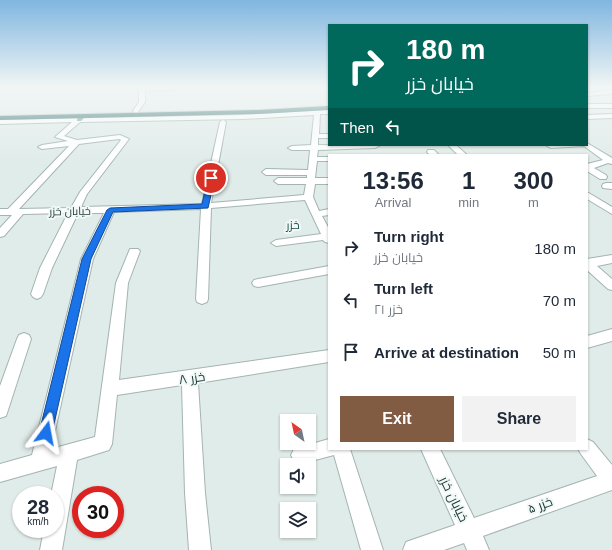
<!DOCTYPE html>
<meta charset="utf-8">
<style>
body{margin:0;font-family:Arial,Cairo,sans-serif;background:#f2f2f3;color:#1f2937;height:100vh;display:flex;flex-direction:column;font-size:15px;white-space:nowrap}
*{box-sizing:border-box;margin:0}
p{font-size:13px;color:#747a83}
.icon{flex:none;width:22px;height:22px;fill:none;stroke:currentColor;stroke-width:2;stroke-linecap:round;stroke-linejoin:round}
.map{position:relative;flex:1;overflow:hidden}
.panel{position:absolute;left:328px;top:154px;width:260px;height:296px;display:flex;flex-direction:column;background:#fff;border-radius:0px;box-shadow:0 1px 3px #0004}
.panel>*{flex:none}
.banner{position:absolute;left:328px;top:24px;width:260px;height:122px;border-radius:0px;box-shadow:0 1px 3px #0004;background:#00695c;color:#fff;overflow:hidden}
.needle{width:26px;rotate:327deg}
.tools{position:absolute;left:280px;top:414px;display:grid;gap:8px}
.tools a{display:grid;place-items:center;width:36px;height:36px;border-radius:0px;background:#fff;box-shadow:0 1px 3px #0004;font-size:20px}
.speed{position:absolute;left:12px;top:486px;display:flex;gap:8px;font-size:20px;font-weight:700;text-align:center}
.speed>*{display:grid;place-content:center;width:52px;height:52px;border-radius:50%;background:#fff;box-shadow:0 1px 3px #0004;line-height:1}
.speed small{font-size:10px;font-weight:400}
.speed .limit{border:6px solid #d22;background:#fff;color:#111}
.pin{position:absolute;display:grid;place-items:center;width:34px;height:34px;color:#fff;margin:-17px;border:2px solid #fff;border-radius:50%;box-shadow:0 1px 4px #0007}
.me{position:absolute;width:44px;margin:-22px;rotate:13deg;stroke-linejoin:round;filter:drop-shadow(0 0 3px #0008)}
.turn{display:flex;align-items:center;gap:14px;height:84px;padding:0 12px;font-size:18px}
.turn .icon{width:52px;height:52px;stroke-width:2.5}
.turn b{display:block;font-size:28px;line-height:34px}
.then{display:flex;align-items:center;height:38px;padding:0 12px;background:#0003;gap:8px;font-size:15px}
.eta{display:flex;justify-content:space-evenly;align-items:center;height:68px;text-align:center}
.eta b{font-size:24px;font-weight:700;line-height:28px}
.primary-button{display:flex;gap:8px;margin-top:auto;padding:8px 12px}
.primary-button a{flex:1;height:46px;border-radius:0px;background:#815c43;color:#fff;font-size:16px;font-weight:700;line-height:46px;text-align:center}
.primary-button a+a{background:#f2f2f3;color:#1f2937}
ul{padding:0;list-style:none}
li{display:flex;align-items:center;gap:12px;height:52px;padding:0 12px}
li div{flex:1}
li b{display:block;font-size:15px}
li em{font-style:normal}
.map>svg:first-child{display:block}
</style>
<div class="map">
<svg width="612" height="550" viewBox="0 0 612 550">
<rect width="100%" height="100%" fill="#e0ece9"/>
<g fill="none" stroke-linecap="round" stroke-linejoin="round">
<g stroke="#a3b4b1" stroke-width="2">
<g id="minor">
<polygon points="139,88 177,88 174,90 145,91 145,102 138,112 136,113 133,111 139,102"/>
<polygon points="612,90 612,94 587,96 588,93"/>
<rect x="587" y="104" width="25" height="4"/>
<path d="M329,110V114H320L319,134H329V138H318V145L379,146L375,148L318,150L317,157H329V161H317L315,178H329V184H315L313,197L319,211L329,209V215L322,216L329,229V243L325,242L323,240L276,246L271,243L276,240L321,234L305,200L211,208L208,299L207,302L202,304L197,302L196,299L201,209L114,212L93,259L51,449L95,437L116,283L130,249H138L140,251L128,283L119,380L329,350V362L198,383L205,493L211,550H189L185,493L182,385L117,395L112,444L109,450L77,460L62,550H40L44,529H55V495H51L57,466L0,482V464L32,455L81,259L104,213H78L52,268L43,294L41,297L37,299L33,297L31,294L40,268L68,213L23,214L4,236L0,237V228L12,215H0V209H8L69,146L42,149L38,147L42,145L68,141L55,137L72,122L0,124V120L243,115ZM314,115L311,145L292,146L288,148L292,150H310L308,170L266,169L262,172L266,175H307V178H278L274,181L278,184H306L304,195L211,203L226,122L223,120L220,122L202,204L81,207L87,194L129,139L120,135L77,140L64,136L80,122L243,119ZM119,139L121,140L80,192L71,208L19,209L79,144Z"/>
<polygon points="612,114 612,118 587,119 587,115"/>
<polygon points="587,143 612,158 612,164 608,163 594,168 606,175 607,177 606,179 600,179 587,171 587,164 603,160 584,146 551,148 547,146 587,145"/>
<polygon points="448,145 456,145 467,155 458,155"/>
<polygon points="428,150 434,150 439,155 430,155 427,152"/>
<polygon points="606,183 612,183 612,189 603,188 602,186 603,184"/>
<polygon points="587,192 612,207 612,214 587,199"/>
<polygon points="612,255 612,263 597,266 612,279 612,290 608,289 587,270 587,259"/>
<polygon points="329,266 329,274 258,287 254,286 252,283 254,280 258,279"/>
<polygon points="612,329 612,341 587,348 587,336"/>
<polygon points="24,333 29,335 31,339 8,410 6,416 0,418 0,386 17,339 19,335"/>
<polygon points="329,439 329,449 350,449 383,550 361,550 334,455 300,464 294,461 291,455 294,449"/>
<polygon points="587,439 593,442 612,465 612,490 483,536 489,550 467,550 464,543 444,550 403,550 406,542 455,525 421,449 440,449 474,518 597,476 581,454 578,449 587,449"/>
</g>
</g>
<g stroke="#c1c9c8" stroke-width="2">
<polygon id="major" points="83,114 86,116 81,121 77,121 77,119"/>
</g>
<g stroke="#c1c9c8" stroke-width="2">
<polygon id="highway" points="329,106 329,110 259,114 0,120 0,116 259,110"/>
</g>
<use href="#minor" fill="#fff" fill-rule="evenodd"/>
<use href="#major" fill="#62a39f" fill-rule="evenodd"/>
<use href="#highway" fill="#2b6a69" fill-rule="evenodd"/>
</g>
<linearGradient id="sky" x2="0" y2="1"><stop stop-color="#80b6e0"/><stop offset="0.53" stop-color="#f1f6f5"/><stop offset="1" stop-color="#f1f6f5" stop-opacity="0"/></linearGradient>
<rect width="612" height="165" fill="url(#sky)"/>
<polygon fill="#1a73e8" stroke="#114b97" points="211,176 215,178 208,208 113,212 91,259 52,433 50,438 46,440 41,438 39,433 82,259 107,210 110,208 202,204 208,178"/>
<g text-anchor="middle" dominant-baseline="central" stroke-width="4" stroke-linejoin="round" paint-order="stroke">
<g font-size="11" fill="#203d3b" stroke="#f1f8f6">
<text transform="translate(70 211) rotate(-1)">خیابان خزر</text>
</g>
<g font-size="12" fill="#1b504d" stroke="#f1f8f6">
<text x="293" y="225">خزر</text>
</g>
<g font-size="13" fill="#203d3b" stroke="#f1f8f6">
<text transform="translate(192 378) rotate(-8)">خزر ۸</text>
<text transform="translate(454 499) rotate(64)">خیابان خزر</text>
<text transform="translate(540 505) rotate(-20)">خزر ۵</text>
</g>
</g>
</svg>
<div class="tools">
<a><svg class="needle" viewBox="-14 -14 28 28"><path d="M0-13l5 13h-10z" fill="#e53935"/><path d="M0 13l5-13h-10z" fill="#747a83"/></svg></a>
<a><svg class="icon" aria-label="sound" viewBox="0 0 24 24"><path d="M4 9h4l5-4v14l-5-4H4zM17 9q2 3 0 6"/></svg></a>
<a><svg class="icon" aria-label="layers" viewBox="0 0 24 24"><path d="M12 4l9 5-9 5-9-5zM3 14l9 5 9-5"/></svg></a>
</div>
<div class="speed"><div>28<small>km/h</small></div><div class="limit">30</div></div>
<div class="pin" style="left:211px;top:178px;background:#d93025"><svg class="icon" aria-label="arrive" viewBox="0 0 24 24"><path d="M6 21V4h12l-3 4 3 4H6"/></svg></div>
<svg class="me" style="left:46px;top:433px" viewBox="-20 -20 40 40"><path d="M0-17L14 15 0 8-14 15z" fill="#1a73e8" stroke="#fff" stroke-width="4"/></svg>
<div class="banner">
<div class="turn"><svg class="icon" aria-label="right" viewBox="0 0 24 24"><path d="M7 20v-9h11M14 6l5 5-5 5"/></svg><div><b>180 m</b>خیابان خزر</div></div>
<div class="then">Then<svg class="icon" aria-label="left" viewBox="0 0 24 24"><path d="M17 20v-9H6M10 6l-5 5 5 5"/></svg></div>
</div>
<section class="panel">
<div class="eta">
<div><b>13:56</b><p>Arrival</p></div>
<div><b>1</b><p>min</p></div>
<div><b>300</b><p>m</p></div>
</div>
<ul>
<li><svg class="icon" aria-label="right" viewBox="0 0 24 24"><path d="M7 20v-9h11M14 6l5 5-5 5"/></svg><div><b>Turn right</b><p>خیابان خزر</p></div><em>180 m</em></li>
<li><svg class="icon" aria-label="left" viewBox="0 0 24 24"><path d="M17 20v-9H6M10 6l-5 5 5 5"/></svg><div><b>Turn left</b><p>خزر ۲۱</p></div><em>70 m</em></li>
<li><svg class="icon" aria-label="arrive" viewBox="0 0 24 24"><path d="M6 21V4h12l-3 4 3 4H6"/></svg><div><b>Arrive at destination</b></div><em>50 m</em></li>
</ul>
<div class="primary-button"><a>Exit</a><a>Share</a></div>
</section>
</div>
